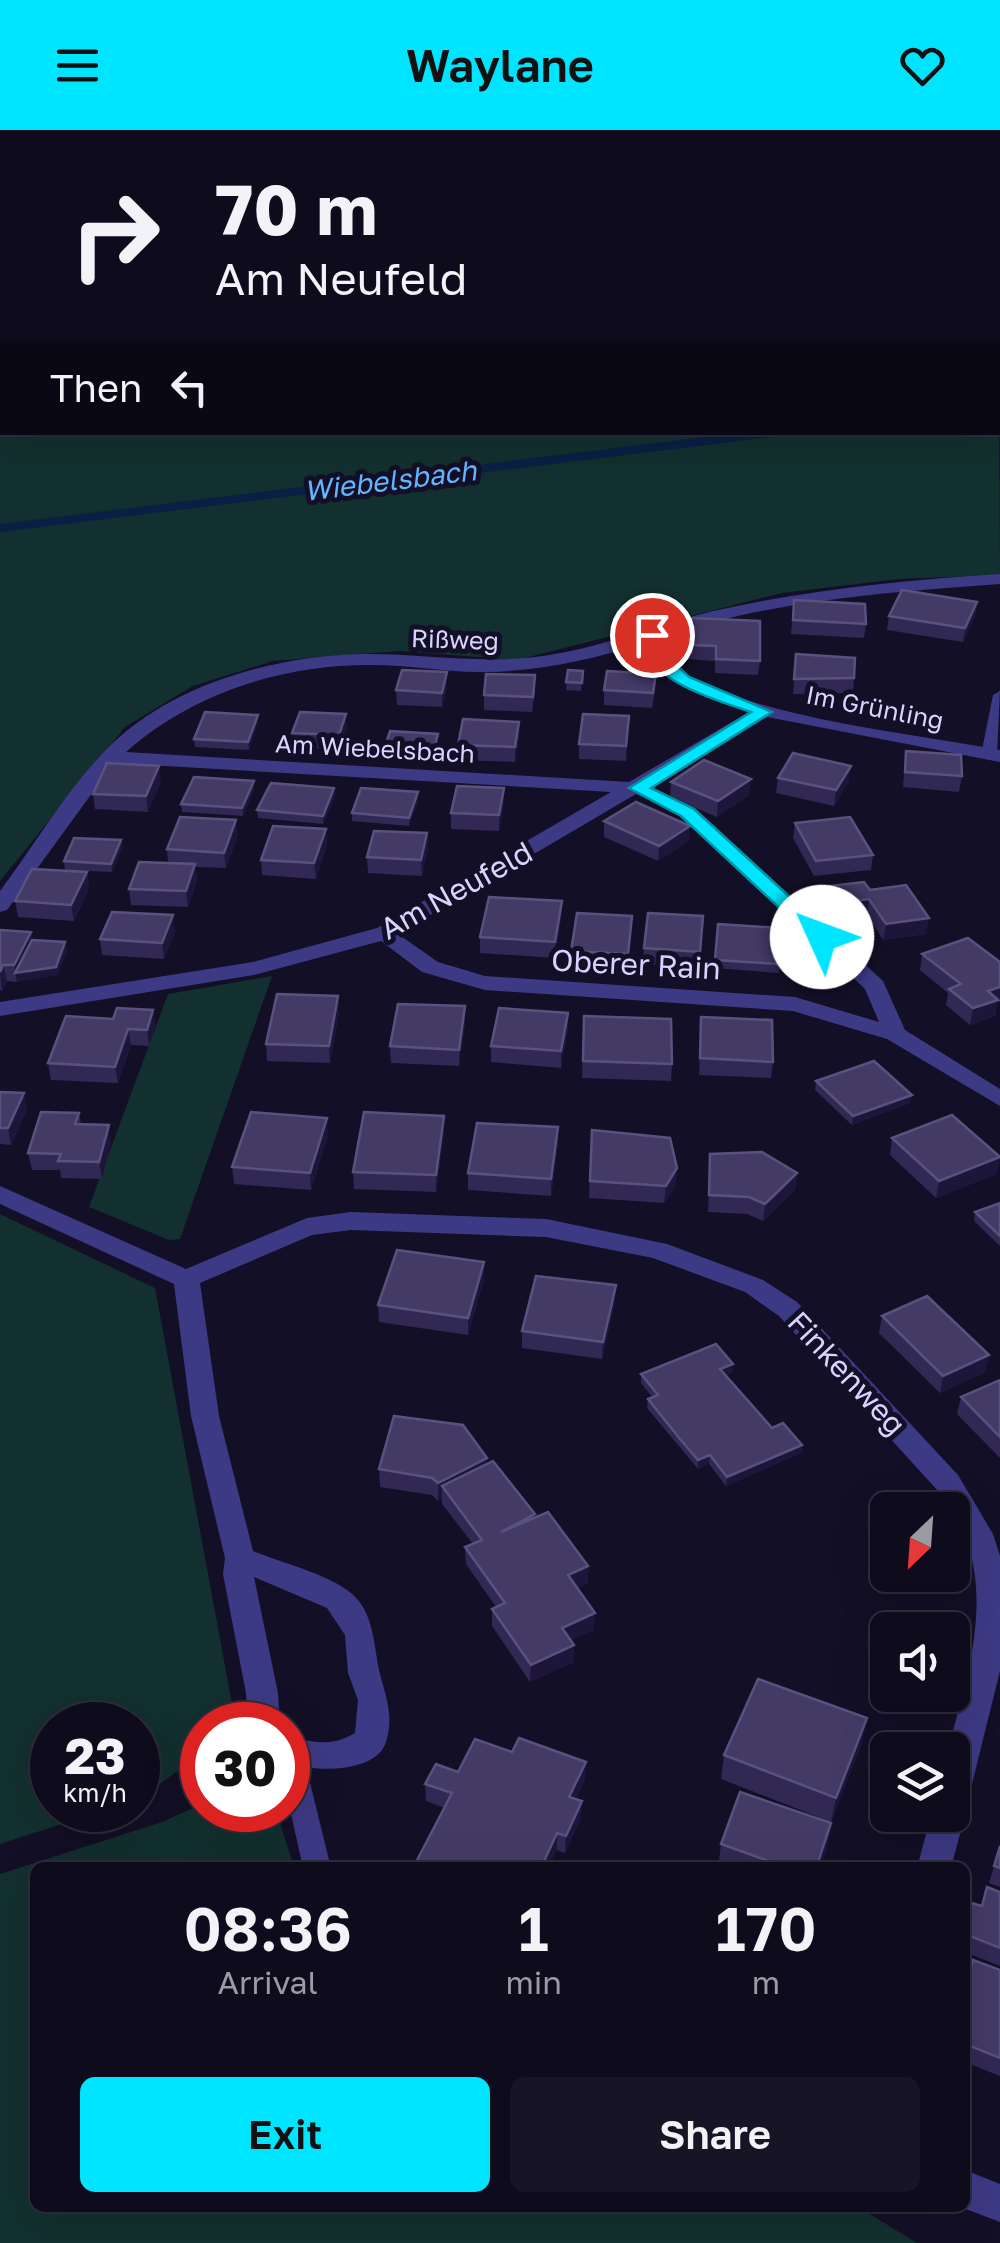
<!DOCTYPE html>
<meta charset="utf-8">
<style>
body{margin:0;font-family:"Golos Text",sans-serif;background:#171425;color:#f1f3f6;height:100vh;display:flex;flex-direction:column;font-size:38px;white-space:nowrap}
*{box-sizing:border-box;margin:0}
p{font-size:32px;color:#9b9ba3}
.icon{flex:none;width:55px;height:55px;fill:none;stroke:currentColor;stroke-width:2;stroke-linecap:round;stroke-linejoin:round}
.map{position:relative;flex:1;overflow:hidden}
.sheet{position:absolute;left:30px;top:1732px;width:940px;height:350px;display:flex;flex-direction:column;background:#0e0b1c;border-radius:15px;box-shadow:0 10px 40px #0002,0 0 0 2px #2e2b3b}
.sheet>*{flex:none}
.top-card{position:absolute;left:0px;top:0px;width:1000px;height:305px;box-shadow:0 10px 40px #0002,0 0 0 2px #2e2b3b;background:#0e0b1c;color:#f1f3f6;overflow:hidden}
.needle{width:65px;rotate:205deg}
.buttons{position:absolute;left:870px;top:1362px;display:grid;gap:20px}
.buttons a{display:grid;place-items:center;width:100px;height:100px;border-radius:15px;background:#0e0b1c;box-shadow:0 10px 40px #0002,0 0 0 2px #2e2b3b;font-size:50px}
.speed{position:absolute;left:30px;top:1572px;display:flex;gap:20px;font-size:50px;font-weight:700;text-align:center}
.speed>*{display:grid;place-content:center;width:130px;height:130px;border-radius:50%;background:#0e0b1c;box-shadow:0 10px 40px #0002,0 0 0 2px #2e2b3b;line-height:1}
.speed small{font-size:25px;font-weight:400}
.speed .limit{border:15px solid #d22;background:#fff;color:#111}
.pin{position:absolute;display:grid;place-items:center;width:85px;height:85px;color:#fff;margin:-42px;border:5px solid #fff;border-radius:50%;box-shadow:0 2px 10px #0007}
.me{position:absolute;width:110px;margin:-55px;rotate:313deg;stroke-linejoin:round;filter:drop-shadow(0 0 8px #0008)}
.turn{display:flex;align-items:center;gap:35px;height:210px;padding:0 50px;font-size:45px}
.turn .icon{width:130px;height:130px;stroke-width:2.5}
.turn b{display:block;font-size:70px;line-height:85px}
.then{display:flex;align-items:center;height:95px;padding:0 50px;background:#0003;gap:20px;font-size:38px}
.eta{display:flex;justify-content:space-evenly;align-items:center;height:170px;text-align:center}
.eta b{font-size:60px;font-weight:600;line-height:70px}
.primary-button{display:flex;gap:20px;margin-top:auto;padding:20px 50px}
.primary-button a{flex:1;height:115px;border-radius:15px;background:#00e5ff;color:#111;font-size:40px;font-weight:600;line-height:115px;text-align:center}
.primary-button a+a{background:#171425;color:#f1f3f6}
header{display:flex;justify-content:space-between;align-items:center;height:130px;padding:0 50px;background:#00e5ff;color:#111;font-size:45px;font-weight:600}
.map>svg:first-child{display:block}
</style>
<header><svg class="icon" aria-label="menu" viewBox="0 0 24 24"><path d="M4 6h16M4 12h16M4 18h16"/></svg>Waylane<svg class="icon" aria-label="heart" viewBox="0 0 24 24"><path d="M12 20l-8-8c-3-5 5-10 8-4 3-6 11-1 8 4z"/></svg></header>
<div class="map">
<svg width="1000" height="2113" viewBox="0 0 1000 2113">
<rect width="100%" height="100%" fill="#130f26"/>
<g fill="#12302f">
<polygon points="0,0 1000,0 998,7 998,2 2,2 2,302 998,302 998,15 1000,445 899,449 782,463 517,530 400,521 273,531 193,556 125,597 0,751"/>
<polygon points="272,846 180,1109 169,1110 89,1077 168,864"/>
<polygon points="0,1084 155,1158 236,1595 202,1595 202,1624 138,1669 138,1595 52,1595 52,1680 105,1680 0,1714"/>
<polygon points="202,1674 202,1680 276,1680 294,1737 35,1738 35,2078 860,2078 917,2113 0,2113 0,1744 162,1692"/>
</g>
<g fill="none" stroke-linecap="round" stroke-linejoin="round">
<polyline stroke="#0a1f44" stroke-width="8" points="0,398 779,302"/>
<g fill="#3d3a85" fill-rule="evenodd">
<polygon points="1000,561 997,625 989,630 981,625 993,565"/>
<polygon points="288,1609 298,1612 302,1620 331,1738 303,1738 288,1670"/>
</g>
<g fill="#3d3a85" fill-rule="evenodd">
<path d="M1000,444V454C886,462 770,471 661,507C665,524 677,540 693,548C773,590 909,603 1000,620V632L767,587L650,656L695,678L883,851L905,900L1000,959V976L887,909L793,881L485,860L422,842L381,811L254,845L0,886V872L253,832L377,798L611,662L114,633L7,780L0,782V761C33,717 66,661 104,622C168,554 276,525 367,524C432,524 489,536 555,524C613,514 666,491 723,479C814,459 907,450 1000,444ZM645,513C654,557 713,568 749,582L629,652L126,622C192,563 284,534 373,535C411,535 449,543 487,542C541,541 594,529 645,513ZM636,664L681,686L865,859L879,892L795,867L485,846L438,832L398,804Z"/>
<path d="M0,1056L186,1139L307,1088L351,1082L546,1089L667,1114L763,1150L797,1172L958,1345L993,1404L1000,1426V1541L969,1666L961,1677L965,1685L951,1738H917L931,1685H952V1620H948C965,1554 993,1473 964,1406C956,1388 947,1378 938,1361L779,1186L745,1162L653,1128L546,1107L351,1100L312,1105L200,1153L219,1286L253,1421C280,1432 324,1443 347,1460C375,1479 373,1515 380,1544C386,1567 394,1587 386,1612C376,1644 312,1642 288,1633V1605C312,1613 332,1617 355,1603L358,1570L348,1543L345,1505L327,1478L254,1447L278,1563L280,1595H248L246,1563L223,1444L225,1428L191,1286L174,1154L0,1074Z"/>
<polygon points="965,2040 1000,2054 1000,2092 963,2078"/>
</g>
</g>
<g fill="#312854">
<polygon points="794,470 866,494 864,508 791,504"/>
<polygon points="977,472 975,486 963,512 887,500 889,486"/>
<polygon points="691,488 760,531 758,545 715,543 715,531 688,529"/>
<polygon points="796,524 854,548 853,563 793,564"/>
<polygon points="568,540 583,541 581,561 566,560"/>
<polygon points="447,542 447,557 442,577 397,575 396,560"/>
<polygon points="655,559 652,578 604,575 604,560"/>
<polygon points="535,560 532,582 484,580 484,565"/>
<polygon points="629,586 626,631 579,629 579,614"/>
<polygon points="258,592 249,620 195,617 194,609"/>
<polygon points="519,592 519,607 515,632 458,630 458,615"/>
<polygon points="347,599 340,620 293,618 292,603"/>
<polygon points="438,611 433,630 384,628 384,620"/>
<polygon points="906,621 962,646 959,662 903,657"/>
<polygon points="778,648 849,651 834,676 776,663"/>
<polygon points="161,651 148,682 95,679 93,664"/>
<polygon points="254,651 254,659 243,686 182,682 181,674"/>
<polygon points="671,652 749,665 717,687 670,667"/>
<polygon points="334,658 335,666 323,694 258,688 257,680"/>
<polygon points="504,658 504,674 499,701 451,699 451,683"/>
<polygon points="418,662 418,670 409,696 352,691 352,683"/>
<polygon points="604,691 689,711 658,731 604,707"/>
<polygon points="795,693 873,725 871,740 814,746 793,708"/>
<polygon points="326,699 327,715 316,749 262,745 261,730"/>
<polygon points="427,703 428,719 422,746 368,743 367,727"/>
<polygon points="238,705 226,738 195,737 197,750 188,777 131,775 129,759 168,733 167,719"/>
<polygon points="121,710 122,718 112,742 65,740 64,731"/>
<polygon points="87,742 89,758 74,791 18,787 15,771"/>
<polygon points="830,756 870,760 926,804 883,810 867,785 839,789 828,772"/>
<polygon points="562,771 561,787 555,828 480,823 480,807"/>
<polygon points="632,786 628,833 571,829 571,821"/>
<polygon points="703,786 699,838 643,834 644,818"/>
<polygon points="718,794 781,798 779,843 714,838"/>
<polygon points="0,800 32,810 65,812 67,821 57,845 16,852 7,851 2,861 0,860"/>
<polygon points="175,801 164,829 102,825 100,809"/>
<polygon points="922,824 997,873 995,886 970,895 946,875 948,863 920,840"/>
<polygon points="465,876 465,893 459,936 391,933 390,916"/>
<polygon points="153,880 155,896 149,916 131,915 118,953 51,950 48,933 113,889"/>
<polygon points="339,882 330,933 267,931 266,914"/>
<polygon points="568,883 568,899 561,938 491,932 491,916"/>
<polygon points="584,886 672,934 671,951 582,948"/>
<polygon points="701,887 773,932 771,948 699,945"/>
<polygon points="816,951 912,965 910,973 852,995 815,960"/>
<polygon points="0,961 27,980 11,1015 0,1014"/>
<polygon points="79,983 81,994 111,1012 102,1049 61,1048 60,1040 32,1040 28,1023"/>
<polygon points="558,997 558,1013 551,1066 468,1060 468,1043"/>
<polygon points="592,1000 676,1055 664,1073 589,1068"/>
<polygon points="444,1003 436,1062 354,1059 353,1042"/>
<polygon points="328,1005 311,1060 234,1054 232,1037"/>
<polygon points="892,1008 1000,1027 996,1044 936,1068 890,1025"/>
<polygon points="710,1024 797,1043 795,1060 763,1091 747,1084 708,1082"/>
<polygon points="1000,1073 1000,1116 974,1091 975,1082"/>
<polygon points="484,1132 484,1149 468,1205 379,1192 378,1175"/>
<polygon points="615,1172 602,1229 522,1218 522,1201"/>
<polygon points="882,1186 989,1225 985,1242 940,1263 879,1203"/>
<polygon points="733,1234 732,1243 726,1245 772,1298 802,1315 801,1323 726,1356 709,1334 698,1339 647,1278 648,1269 652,1267 641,1253 641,1244"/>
<polygon points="1000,1250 1000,1328 957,1284 961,1267"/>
<polygon points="487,1334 535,1387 588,1436 588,1453 577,1458 594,1500 571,1510 574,1532 530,1552 492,1496 492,1479 496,1477 466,1434 465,1417 473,1414 442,1374 442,1369 438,1371 432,1365 380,1357 379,1339"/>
<polygon points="862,1613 831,1692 721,1649 724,1625"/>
<polygon points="458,1642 585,1649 576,1669 581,1688 565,1723 426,1671 425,1654"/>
<polygon points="831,1693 827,1717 820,1738 718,1738 721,1714"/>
<polygon points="1000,1716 1000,1757 989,1753"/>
<polygon points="1000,1762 1000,1836 965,1822 965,1782 982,1776"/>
<polygon points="1000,1840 1000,1946 965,1932 965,1858"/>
</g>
<g fill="#1d163a">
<polygon points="977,472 975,486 963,512 965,498"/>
<polygon points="447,542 447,557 442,577 442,563"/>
<polygon points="346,584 347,599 340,620 339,605"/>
<polygon points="258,585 258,592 249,620 248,612"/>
<polygon points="519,592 519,607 515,632 515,617"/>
<polygon points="159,636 161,651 148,682 146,666"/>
<polygon points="851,636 849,651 834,676 836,660"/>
<polygon points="751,649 749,665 717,687 718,671"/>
<polygon points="254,651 254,659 243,686 242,678"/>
<polygon points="334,658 335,666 323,694 323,686"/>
<polygon points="504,658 504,674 499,701 499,685"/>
<polygon points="418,662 418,670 409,696 409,688"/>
<polygon points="236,690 238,705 226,738 224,723"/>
<polygon points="690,696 689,711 658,731 659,716"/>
<polygon points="326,699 327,715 316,749 314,733"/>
<polygon points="427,703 428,719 422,746 421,730"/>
<polygon points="121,710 122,718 112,742 111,734"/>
<polygon points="195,734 197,750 188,777 186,761"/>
<polygon points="87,742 89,758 74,791 71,775"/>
<polygon points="869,769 867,785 839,789 841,773"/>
<polygon points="562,771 561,787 555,828 555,812"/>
<polygon points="173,785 175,801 164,829 162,813"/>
<polygon points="929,788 926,804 883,810 886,794"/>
<polygon points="31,802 34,818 65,812 67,821 57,845 17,852 14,835"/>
<polygon points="3,835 7,851 2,861 0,842"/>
<polygon points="1000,857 1000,872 997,873 995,886 970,895 973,878 988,861"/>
<polygon points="338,866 339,882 330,933 329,916"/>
<polygon points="465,876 465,893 459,936 459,920"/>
<polygon points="153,880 155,896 149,916 147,900"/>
<polygon points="568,883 568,899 561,938 561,921"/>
<polygon points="128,899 131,915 118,953 115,937"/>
<polygon points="24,963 27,980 11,1015 8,998"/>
<polygon points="912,965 910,973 852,995 853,986"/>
<polygon points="444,986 444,1003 436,1062 436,1045"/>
<polygon points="327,988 328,1005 311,1060 310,1043"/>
<polygon points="109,995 111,1012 102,1049 99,1032"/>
<polygon points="558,997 558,1013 551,1066 551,1049"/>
<polygon points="1000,1027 996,1044 936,1068 939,1051"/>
<polygon points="677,1038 676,1055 664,1073 666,1056"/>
<polygon points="797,1043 795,1060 763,1091 765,1074"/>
<polygon points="484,1132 484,1149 468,1205 468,1188"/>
<polygon points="616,1155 615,1172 602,1229 603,1212"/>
<polygon points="989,1225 985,1242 940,1263 943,1246"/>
<polygon points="733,1234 732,1243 719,1248 720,1239"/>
<polygon points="802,1315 801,1323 726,1356 727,1347"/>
<polygon points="710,1325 709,1334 698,1339 698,1330"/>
<polygon points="487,1328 487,1346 442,1356 442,1369 438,1371 438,1353"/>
<polygon points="588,1436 588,1453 567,1463 568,1445"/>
<polygon points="595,1483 594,1500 562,1515 562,1498"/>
<polygon points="574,1515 574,1532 530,1552 531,1535"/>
<polygon points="867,1588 862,1613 831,1692 836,1668"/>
<polygon points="586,1632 585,1649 569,1684 569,1667"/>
<polygon points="582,1671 581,1688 565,1723 566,1706"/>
<polygon points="831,1693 827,1717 820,1738 816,1738"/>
<polygon points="557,1703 557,1720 548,1738 541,1738"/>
</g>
<g fill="#433a66" stroke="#5a527e" stroke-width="2.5">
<polygon points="902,460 977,472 965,498 889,486"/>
<polygon points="794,470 865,474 866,494 793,490"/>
<polygon points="691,488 760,491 760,531 716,529 716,516 689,515"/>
<polygon points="796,524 855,528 854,548 794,549"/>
<polygon points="402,540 447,542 442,563 396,560"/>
<polygon points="568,540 583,541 582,553 566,552"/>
<polygon points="607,541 656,544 653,563 604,560"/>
<polygon points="486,544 535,545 533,567 484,565"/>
<polygon points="205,582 258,585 248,612 194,609"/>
<polygon points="300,582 346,584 339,605 292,603"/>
<polygon points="583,584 629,586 626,616 579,614"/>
<polygon points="463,589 519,592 515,617 458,615"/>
<polygon points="390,601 438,604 433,622 384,620"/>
<polygon points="906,621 961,625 962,646 905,642"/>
<polygon points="793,623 851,636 836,660 778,648"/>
<polygon points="704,630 751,649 718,671 671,652"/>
<polygon points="107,633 159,636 146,666 93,664"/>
<polygon points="194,647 254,651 242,678 181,674"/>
<polygon points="271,653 334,658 323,686 257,680"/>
<polygon points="457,656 504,658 499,685 451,683"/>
<polygon points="361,658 418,662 409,688 352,683"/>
<polygon points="636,672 690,696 659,716 604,691"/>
<polygon points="180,687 236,690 224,723 167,719"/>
<polygon points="850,687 873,725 816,731 795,693"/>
<polygon points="273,696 326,699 314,733 261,730"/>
<polygon points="374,701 427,703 421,730 367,727"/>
<polygon points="74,708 121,710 111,734 64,731"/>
<polygon points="139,732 195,734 186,761 129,759"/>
<polygon points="32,739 87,742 71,775 15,771"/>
<polygon points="864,752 870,760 906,755 929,788 886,794 869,769 841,773 830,756"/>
<polygon points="489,767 562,771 555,812 480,807"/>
<polygon points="112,782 173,785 162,813 100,809"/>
<polygon points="577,783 632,786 628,824 571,821"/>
<polygon points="648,783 703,786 700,822 644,818"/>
<polygon points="718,794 781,798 779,834 715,830"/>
<polygon points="0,800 31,802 14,835 3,835 0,842"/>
<polygon points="968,808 1000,832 1000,857 988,861 998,870 973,878 949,859 961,854 922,824"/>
<polygon points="32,810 65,812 56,837 15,843"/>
<polygon points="277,864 338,866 329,916 266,914"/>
<polygon points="398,874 465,876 459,920 390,916"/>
<polygon points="117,878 153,880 147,900 128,899 115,937 48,933 66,886 113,889"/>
<polygon points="499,878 568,883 561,921 491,916"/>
<polygon points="584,886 671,889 672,934 583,931"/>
<polygon points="701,887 772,890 773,932 700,928"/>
<polygon points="874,931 912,965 853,986 816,951"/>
<polygon points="0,962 24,963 8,998 0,998"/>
<polygon points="41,982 79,983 75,994 109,995 99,1032 58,1031 61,1024 28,1023"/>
<polygon points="251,982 327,988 310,1043 232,1037"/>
<polygon points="364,982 444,986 436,1045 353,1042"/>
<polygon points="952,985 1000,1027 939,1051 892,1008"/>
<polygon points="477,993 558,997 551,1049 468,1043"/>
<polygon points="592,1000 670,1008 677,1038 666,1056 590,1051"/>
<polygon points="762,1022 797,1043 765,1074 749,1067 709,1065 710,1024"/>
<polygon points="1000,1073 1000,1106 975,1082"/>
<polygon points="397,1120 484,1132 468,1188 378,1175"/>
<polygon points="536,1146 616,1155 603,1212 522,1201"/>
<polygon points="927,1166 989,1225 943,1246 882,1186"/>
<polygon points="716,1214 733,1234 720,1239 772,1298 783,1293 802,1315 727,1347 710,1325 698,1330 680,1309 648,1269 658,1265 641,1244"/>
<polygon points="1000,1250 1000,1307 961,1267"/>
<polygon points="394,1286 463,1295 487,1328 438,1353 432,1348 379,1339"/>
<polygon points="493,1331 535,1384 501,1402 548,1382 588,1436 568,1445 595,1483 562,1498 574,1515 531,1535 492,1479 505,1473 465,1417 482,1410 442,1356"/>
<polygon points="758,1549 867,1588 836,1668 724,1625"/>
<polygon points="519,1608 586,1632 569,1667 582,1671 566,1706 557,1703 541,1738 413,1738 452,1663 425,1654 436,1634 458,1642 475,1609 512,1622"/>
<polygon points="740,1662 831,1693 816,1738 788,1738 721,1714"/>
<polygon points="1000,1716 1000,1738 994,1736"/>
<polygon points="987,1757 1000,1762 1000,1818 965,1804 965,1782 968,1772 982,1776"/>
<polygon points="973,1830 1000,1840 1000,1928 965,1914 965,1858"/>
</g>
<path fill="#00e5ff" stroke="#0095a6" stroke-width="2.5" d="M646,502H657L664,523L689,547L772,582L651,658L694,679L829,803V811H815L681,686L629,658L751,582C717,570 636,549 646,502Z"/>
<g text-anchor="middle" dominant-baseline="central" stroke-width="10" stroke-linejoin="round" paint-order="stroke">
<g font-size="25" fill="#d9d4ff" stroke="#130f26">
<text transform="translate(455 509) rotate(2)">Rißweg</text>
<text transform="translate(875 577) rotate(11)">Im Grünling</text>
<text transform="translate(375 618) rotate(3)">Am Wiebelsbach</text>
</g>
<g font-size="28" font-style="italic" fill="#62b6ff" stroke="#130f26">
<text transform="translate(390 350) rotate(-7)">Wiebelsbach</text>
</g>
<g font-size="30" fill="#d9d4ff" stroke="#130f26">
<text transform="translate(456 760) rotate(-29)">Am Neufeld</text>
<text transform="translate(636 834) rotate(3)">Oberer Rain</text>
<text transform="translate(847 1243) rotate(47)">Finkenweg</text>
</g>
</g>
</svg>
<div class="buttons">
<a><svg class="needle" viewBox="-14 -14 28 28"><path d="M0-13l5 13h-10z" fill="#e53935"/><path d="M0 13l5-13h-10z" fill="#9b9ba3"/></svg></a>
<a><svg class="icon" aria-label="sound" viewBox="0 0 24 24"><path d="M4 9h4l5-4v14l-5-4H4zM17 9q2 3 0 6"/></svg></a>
<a><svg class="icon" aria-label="layers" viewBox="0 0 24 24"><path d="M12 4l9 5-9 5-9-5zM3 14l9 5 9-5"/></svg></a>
</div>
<div class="speed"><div>23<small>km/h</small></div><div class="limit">30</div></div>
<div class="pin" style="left:652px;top:505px;background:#d93025"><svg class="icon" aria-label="arrive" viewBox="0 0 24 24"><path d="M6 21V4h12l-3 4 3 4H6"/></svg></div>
<svg class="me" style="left:822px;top:807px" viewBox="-20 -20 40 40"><circle r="19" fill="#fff"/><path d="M0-13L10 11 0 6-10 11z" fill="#00e5ff"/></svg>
<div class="top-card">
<div class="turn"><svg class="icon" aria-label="right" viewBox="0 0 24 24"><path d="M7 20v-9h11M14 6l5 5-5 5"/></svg><div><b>70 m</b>Am Neufeld</div></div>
<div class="then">Then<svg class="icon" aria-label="left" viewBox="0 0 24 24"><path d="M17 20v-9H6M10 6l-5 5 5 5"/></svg></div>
</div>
<section class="sheet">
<div class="eta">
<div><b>08:36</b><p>Arrival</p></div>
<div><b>1</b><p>min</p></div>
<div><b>170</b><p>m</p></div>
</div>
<div class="primary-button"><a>Exit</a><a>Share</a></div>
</section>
</div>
